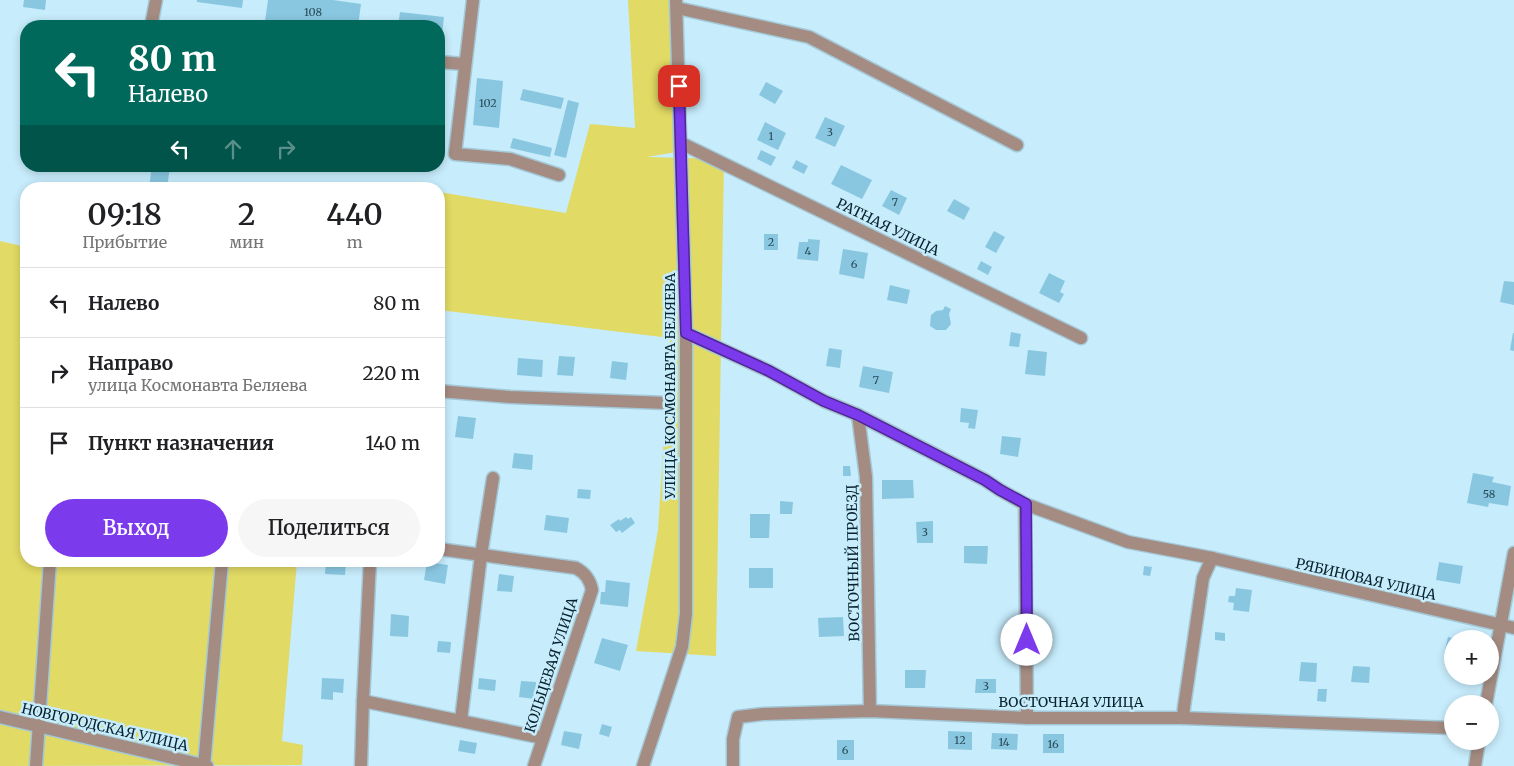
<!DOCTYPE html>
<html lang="ru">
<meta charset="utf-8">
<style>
body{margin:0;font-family:Merriweather,serif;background:#f6f6f6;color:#202124;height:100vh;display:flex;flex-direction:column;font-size:19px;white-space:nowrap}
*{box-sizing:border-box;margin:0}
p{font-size:16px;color:#757577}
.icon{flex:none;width:28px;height:28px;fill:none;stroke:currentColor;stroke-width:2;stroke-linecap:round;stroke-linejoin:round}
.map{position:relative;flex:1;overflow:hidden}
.details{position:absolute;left:20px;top:182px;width:425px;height:385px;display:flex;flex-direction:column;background:#fff;border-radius:20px;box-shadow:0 2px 8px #0003}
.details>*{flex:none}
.guide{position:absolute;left:20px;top:20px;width:425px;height:152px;border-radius:20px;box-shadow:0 2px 8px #0003;background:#00695c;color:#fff;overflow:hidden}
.controls{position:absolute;left:1444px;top:630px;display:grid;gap:10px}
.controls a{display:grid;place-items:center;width:55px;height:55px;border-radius:50%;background:#fff;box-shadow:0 2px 8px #0003;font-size:25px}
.pin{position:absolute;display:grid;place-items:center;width:42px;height:42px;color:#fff;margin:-21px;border-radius:10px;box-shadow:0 2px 8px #0006}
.me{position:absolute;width:55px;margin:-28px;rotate:0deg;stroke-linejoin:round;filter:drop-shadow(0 0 4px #0008)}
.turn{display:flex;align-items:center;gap:18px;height:105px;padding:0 25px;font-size:22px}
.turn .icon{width:65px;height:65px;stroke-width:2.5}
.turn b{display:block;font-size:35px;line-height:42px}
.lanes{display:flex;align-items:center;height:48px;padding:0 25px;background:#0003;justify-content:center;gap:25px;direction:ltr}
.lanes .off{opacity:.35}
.eta{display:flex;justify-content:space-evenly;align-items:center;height:85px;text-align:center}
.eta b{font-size:30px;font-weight:600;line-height:35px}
.cta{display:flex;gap:10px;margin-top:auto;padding:10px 25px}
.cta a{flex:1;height:58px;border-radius:30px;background:#7c3aed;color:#fff;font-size:20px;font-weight:600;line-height:58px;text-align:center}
.cta a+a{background:#f6f6f6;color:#202124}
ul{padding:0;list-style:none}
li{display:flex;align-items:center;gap:15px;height:70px;padding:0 25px;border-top:1px solid #e0e0e0}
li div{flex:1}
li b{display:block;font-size:19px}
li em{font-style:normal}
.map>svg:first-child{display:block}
</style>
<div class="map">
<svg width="1514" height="766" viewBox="0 0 1514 766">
<rect width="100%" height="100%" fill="#c7ecfc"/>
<g fill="#e1da64">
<polygon points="628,0 670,0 677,152 647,157 724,159 716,656 636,651 658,530 670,338 439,310 439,192 566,213 590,124 635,128"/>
<polygon points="0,241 26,247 26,561 297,561 282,741 303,745 302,765 0,766"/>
</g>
<g fill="#89c7e1">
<polygon points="24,0 46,0 45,10 23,7"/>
<polygon points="197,0 243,0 242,8 197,2"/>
<polygon points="268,0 333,0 361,4 358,26 303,26 265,21"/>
<polygon points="400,12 444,17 441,42 439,42 439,26 398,26"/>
<polygon points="477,78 503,81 499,128 473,125"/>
<polygon points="766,82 783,91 775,104 759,95"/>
<polygon points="523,89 564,98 561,109 520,100"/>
<polygon points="568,100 579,103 566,158 554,155"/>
<polygon points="825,117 845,126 835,147 815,138"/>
<polygon points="765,122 786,133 778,150 757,140"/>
<polygon points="513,138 552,148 550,157 510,148"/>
<polygon points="761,150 776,157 771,166 757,159"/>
<polygon points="796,160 808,166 804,174 792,168"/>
<polygon points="841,165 872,180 862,199 831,184"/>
<polygon points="113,166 170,166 167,189 149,189 151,172"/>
<polygon points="891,190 907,198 899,215 882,206"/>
<polygon points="954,199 970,208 964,220 947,211"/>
<polygon points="994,231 1005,237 996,253 985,247"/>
<rect x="764" y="234" width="14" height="16"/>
<polygon points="808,239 820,240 818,261 797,259 799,242 808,242"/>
<polygon points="843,249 868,253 864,279 839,274"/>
<polygon points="981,261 992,267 988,275 977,269"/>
<polygon points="1049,273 1065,281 1060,292 1064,294 1059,303 1039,293"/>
<polygon points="1504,281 1514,282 1514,305 1500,302"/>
<polygon points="890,285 910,290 907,304 887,300"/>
<polygon points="945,306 951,309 949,314 951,324 946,330 936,330 930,326 931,315 936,311 943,310"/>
<polygon points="1011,332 1021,334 1019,347 1009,346"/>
<polygon points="1513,333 1514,333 1514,351 1510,350"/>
<polygon points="829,348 842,350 840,368 826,366"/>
<polygon points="1028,350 1047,352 1045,376 1025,374"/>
<polygon points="559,356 575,357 573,376 557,375"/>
<polygon points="518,358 543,360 542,377 517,375"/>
<polygon points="612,361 628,363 626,380 610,378"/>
<polygon points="863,366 893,372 889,393 859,387"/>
<polygon points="961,408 978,410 975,429 968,428 969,423 960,422"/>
<polygon points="458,416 476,418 473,439 455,437"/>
<polygon points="1002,436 1021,438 1018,457 1000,454"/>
<polygon points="514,453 533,455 532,470 512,468"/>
<polygon points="843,466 850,466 851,476 843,476"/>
<polygon points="1473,473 1494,477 1492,482 1511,486 1508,506 1489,503 1488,507 1467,503"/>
<polygon points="882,480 913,480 914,498 882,499"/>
<polygon points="578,489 591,490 590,499 577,498"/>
<polygon points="780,501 793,502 792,514 780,514"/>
<polygon points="750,514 770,514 769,538 750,538"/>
<polygon points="546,515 569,518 567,533 544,530"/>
<polygon points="626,517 628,519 631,517 635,523 622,533 620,530 616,532 610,525 619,519 620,521"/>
<polygon points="933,521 933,543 917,543 916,522"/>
<polygon points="964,546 988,546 987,564 964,563"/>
<polygon points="326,561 346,561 345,575 325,574"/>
<polygon points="427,562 448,565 445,584 424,580"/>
<polygon points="1439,562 1463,566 1460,584 1436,580"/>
<polygon points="1144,566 1152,567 1150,576 1143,575"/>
<rect x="749" y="568" width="24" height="20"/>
<polygon points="499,574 514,576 512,592 497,591"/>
<polygon points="606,580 630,583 628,607 600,604 601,592 605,592"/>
<polygon points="1236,588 1252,590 1249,612 1233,610 1234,603 1228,602 1229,596 1235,596"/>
<polygon points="391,614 409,616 408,637 390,636"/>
<polygon points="843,617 844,636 819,637 818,618"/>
<polygon points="1215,632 1225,633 1225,641 1215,640"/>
<polygon points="1448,637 1452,638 1452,656 1444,654"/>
<polygon points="602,638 628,645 620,671 594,663"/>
<polygon points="438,641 451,642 450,653 437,652"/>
<polygon points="1301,662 1317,663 1316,682 1299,681"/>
<polygon points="1353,666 1370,667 1369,683 1351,682"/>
<polygon points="905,670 926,670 925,688 905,688"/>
<polygon points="322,678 344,679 343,693 333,692 333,700 321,699"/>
<polygon points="479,678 496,680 495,691 478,689"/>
<polygon points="976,679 996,679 996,693 975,693"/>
<polygon points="521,681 536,682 535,699 519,697"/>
<polygon points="1318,689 1327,689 1326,702 1317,701"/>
<polygon points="602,724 612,727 609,737 599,734"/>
<polygon points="564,731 582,734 579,749 561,745"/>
<polygon points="948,731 972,732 972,750 948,749"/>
<polygon points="992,733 1018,734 1017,750 991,749"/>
<rect x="1043" y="734" width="21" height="19"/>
<polygon points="460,740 477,743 475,754 458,751"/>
<rect x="837" y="740" width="17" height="20"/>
</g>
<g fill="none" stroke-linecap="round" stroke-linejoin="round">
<g stroke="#a4c8d7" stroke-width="15">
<g id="minor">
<polyline points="473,0 455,154 510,159 559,175"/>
<polyline points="677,8 809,37 1017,145"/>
<polyline points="151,26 156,0"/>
<polyline points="439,62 464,64"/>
<polyline points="681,143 1081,338"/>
<polyline points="686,333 769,371 824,401 858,415 985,480 1000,490 1025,504 1128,542 1212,558 1203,578 1184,707 1183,718"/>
<polyline points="439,391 510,397 666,403"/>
<polyline points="858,415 866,477 870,711"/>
<polyline points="1025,504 1027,718"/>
<path d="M439,549L576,568C585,573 590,579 592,590L534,766"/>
<polyline points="1212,558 1514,628"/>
<polyline points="363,701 543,738"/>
<polyline points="1486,704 1514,553"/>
<polyline points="0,717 207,766"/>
<polyline points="461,720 481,555 493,478"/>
<polyline points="36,766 50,561"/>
<polyline points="204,766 222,561"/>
<polyline points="361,766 363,701 370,561"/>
<polyline points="643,766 682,647 686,614 686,333 676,0"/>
<polyline points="733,766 733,739 738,717 763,714 870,711 1027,718 1183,718 1452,728"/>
<polyline points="1475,766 1479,741"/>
</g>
</g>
<use href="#minor" stroke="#a48c82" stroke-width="12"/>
</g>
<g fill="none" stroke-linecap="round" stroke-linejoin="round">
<g stroke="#51269a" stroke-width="12">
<polyline id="route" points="679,86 686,333 769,371 824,401 858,415 985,480 1000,490 1026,504 1027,640"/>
</g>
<use href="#route" stroke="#7c3aed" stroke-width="9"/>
</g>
<g text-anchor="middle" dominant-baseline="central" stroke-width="5" stroke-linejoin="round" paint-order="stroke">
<g font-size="11" fill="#284b59">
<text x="313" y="12">108</text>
<text x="488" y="103">102</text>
<text x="830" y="132">3</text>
<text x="771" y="136">1</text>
<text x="895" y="202">7</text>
<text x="771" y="242">2</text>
<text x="808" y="251">4</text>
<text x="854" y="264">6</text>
<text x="876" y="380">7</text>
<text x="1489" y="494">58</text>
<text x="925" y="532">3</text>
<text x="986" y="686">3</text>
<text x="960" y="740">12</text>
<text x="1004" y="742">14</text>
<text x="1053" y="744">16</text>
<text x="845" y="750">6</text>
</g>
<g font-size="14" fill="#07222c" stroke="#c7ecfc">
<text transform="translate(888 227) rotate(26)">РАТНАЯ УЛИЦА</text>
<text transform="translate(670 386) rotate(-90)">УЛИЦА КОСМОНАВТА БЕЛЯЕВА</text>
<text transform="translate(853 563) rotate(-91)">ВОСТОЧНЫЙ ПРОЕЗД</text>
<text transform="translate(1366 579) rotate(13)">РЯБИНОВАЯ УЛИЦА</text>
<text transform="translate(551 665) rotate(-72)">КОЛЬЦЕВАЯ УЛИЦА</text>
<text x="1071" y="702">ВОСТОЧНАЯ УЛИЦА</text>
<text transform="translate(105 727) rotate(13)">НОВГОРОДСКАЯ УЛИЦА</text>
</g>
</g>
</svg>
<div class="controls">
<a>+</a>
<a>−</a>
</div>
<div class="pin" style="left:679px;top:86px;background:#d93025"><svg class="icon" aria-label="arrive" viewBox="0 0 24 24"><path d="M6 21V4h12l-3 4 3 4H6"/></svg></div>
<svg class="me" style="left:1027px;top:640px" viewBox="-20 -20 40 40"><circle r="19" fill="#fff"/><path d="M0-13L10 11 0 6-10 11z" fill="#7c3aed"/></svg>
<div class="guide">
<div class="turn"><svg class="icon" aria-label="left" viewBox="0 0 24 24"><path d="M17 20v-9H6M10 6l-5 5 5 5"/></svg><div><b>80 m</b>Налево</div></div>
<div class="lanes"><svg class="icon" aria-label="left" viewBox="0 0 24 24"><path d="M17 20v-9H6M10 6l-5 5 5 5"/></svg><svg class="icon off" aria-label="ahead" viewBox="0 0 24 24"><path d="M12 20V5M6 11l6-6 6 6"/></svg><svg class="icon off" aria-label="right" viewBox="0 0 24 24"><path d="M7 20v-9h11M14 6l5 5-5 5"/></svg></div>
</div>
<section class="details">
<div class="eta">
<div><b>09:18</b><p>Прибытие</p></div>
<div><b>2</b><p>мин</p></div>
<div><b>440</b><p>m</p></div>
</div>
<ul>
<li><svg class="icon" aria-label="left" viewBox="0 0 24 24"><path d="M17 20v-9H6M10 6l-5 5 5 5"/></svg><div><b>Налево</b></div><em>80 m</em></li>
<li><svg class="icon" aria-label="right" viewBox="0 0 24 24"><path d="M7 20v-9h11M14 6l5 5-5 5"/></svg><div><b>Направо</b><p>улица Космонавта Беляева</p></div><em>220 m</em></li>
<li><svg class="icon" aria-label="arrive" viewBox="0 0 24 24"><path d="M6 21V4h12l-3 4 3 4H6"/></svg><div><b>Пункт назначения</b></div><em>140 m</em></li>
</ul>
<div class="cta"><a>Выход</a><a>Поделиться</a></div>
</section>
</div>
